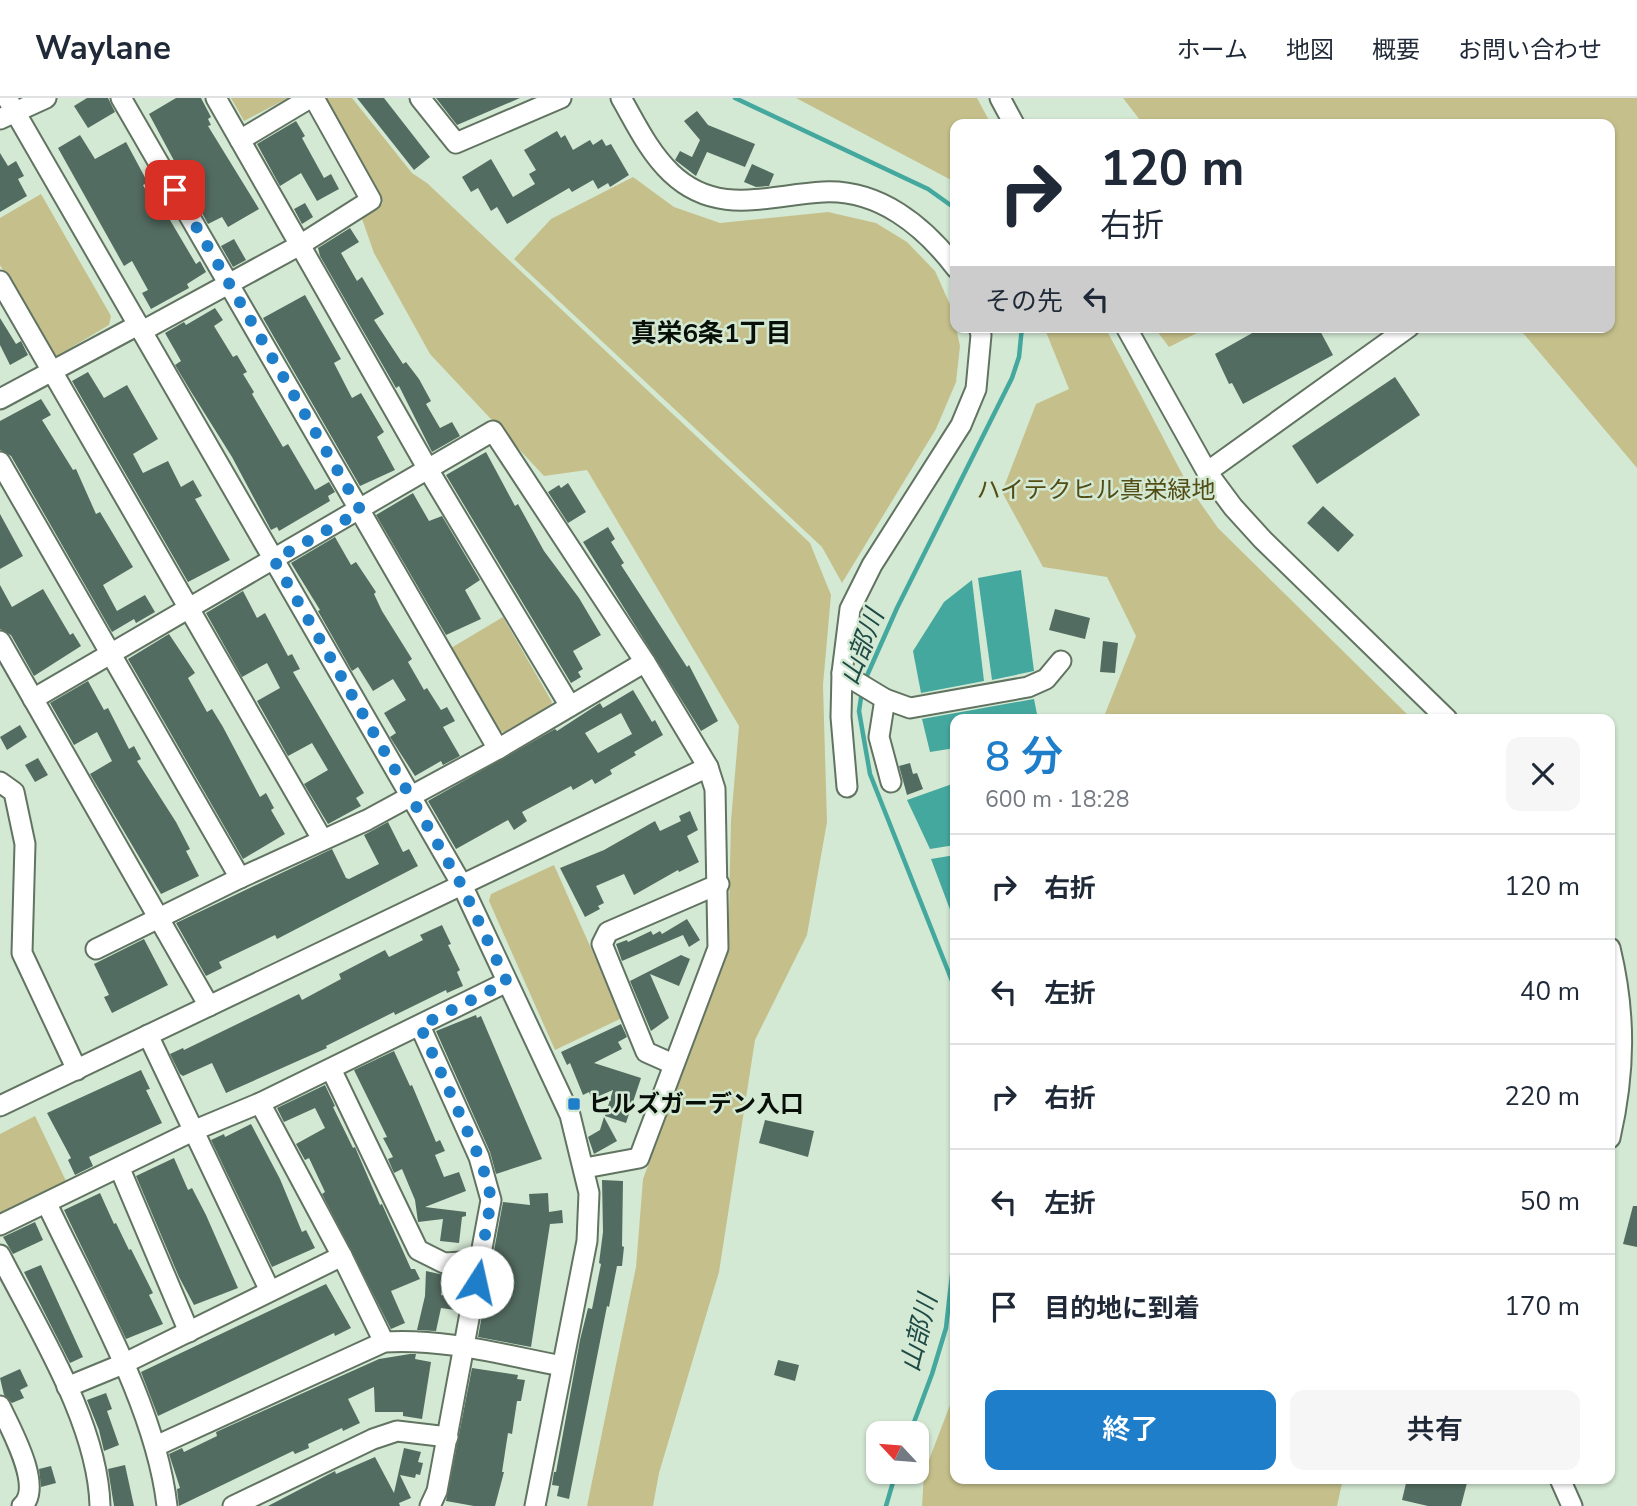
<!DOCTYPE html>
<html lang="ja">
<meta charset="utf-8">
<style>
body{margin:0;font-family:"Nunito Sans","Noto Sans JP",sans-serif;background:#f6f6f7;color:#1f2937;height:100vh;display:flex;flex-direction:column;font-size:26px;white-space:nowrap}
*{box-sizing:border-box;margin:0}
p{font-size:23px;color:#747a83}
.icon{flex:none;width:38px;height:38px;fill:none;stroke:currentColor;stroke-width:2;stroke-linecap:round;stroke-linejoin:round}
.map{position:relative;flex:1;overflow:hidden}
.details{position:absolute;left:950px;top:616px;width:665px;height:770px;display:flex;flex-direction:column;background:#fff;border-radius:14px;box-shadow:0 2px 5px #0004}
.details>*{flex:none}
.banner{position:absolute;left:950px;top:21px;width:665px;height:214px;border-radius:14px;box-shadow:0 2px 5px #0004;background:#fff;color:#1f2937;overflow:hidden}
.needle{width:46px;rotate:296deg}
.controls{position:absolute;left:866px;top:1323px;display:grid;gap:14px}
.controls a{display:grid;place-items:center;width:63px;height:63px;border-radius:14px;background:#fff;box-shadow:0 2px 5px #0004;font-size:35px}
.pin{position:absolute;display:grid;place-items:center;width:60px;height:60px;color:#fff;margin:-30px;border-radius:14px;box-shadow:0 4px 10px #0006}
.me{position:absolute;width:77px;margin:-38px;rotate:10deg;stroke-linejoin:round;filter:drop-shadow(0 0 5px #0008)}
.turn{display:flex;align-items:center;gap:24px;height:147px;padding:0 35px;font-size:32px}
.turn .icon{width:91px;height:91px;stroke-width:2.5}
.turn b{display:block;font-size:49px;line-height:60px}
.then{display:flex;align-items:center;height:66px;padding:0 35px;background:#0003;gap:14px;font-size:26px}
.round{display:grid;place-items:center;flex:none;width:74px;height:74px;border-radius:14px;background:#f6f6f7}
.head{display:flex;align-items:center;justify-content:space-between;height:119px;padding:0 35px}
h1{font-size:42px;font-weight:600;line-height:52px;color:#1f7eca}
.primary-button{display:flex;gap:14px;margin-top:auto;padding:14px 35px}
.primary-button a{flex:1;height:80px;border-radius:14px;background:#1f7eca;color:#fff;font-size:28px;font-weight:600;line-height:80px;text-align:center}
.primary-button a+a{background:#f6f6f7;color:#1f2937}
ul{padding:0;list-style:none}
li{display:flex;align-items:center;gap:21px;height:105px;padding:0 35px;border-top:2px solid #e0e1e3}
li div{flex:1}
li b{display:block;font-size:26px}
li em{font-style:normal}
header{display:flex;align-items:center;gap:42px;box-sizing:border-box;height:98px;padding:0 35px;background:#fff;border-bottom:2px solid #e0e1e3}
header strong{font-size:33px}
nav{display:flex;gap:38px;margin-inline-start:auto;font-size:24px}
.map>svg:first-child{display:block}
</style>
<header>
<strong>Waylane</strong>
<nav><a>ホーム</a><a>地図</a><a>概要</a><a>お問い合わせ</a></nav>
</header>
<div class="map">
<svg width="1637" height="1408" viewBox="0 0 1637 1408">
<rect width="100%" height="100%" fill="#d4e9d4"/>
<g fill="#c5c08b">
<polygon points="231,0 288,0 244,23"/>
<polygon points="325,0 352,0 412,75 427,85 810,445 831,497 823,587 827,724 807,837 755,942 719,1174 659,1375 653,1408 587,1408 636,1169 643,1081 728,854 731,723 739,628 587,372 544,378 430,256 374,155 362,121 383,105"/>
<polygon points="796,0 977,0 991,26 956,26 955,84"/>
<polygon points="1123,0 1637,0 1637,370 1518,229 1610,229 1610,26 1143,26"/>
<polygon points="633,79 674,109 720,125 828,114 876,125 907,144 935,173 952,211 960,248 956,284 936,331 842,485 822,449 514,161 551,121"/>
<polygon points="41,96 111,218 109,227 57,258 50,255 0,167 0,120"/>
<polygon points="1044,229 1105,229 1189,389 1218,430 1412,621 1103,621 1136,538 1107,479 1043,469 1002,394 1036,306 1069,291"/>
<polygon points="1154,229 1209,229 1169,249"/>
<polygon points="503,519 552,604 550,609 504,634 498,633 451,550"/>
<polygon points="554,767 622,920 555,952 489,803 491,796"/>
<polygon points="35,1018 67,1085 0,1118 0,1036"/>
<polygon points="955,1294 956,1381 1343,1381 1337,1408 922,1408 924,1375"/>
</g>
<g fill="#44a89e">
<polygon points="1021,472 1034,573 992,582 978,480"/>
<polygon points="972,482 984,583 921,595 913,553 944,504"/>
<polygon points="1034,601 1038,621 956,621 955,650 930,654 922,621"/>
<polygon points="955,685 955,747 930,751 907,702"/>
<polygon points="955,757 956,757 955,825 931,761"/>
</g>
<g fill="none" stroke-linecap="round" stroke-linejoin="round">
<g stroke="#44a89e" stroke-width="4.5">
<polyline points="735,0 928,91 956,111"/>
<polyline points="865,582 897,510 1012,280 1019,259 1022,229"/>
<polyline points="862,593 859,613 870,676 956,893"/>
<polyline points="910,1335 932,1276 946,1230 956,1141"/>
<polyline points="886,1408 896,1374"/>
</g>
</g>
<g fill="#536c61" fill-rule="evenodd">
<polygon points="87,0 108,0 115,14 88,30 74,8"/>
<polygon points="176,0 201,0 211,19 208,21 211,27 208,28 259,111 228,129 222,119 208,126 149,16"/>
<polygon points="357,0 384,0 430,59 414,72"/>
<polygon points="436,0 520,0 457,27"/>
<polygon points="697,13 708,27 755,46 745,69 707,54 696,78 675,62 680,53 692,59 700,42 684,23"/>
<polygon points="296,23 305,38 302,40 324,80 331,76 339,91 317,103 301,75 280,88 257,46"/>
<polygon points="557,33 561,40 565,37 573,52 590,42 593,47 602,41 606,48 611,46 629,77 610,89 608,85 598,91 593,82 572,94 569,90 507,126 497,109 491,113 478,90 471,94 462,79 491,61 513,99 535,86 529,76 536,72 524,52"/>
<polygon points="80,37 95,61 126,44 148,85 143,87 161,120 167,117 196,166 200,163 206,174 187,186 189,190 151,211 142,195 148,192 132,163 124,168 58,50"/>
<polygon points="0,55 8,68 16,63 24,78 18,81 27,98 0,114"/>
<polygon points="752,66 774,76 769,88 756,89 744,84"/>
<polygon points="305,105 313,119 302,126 294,111"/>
<polygon points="350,130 359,144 341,155 357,183 362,179 384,216 374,222 403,266 406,264 419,281 431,303 426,306 440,330 452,324 460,338 432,354 399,288 396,290 320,158 318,150"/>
<polygon points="234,141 246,162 233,169 221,148"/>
<polygon points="305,197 341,261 334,265 352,300 361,295 384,334 377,339 395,372 360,388 263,220"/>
<polygon points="215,210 223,222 214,228 233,259 237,257 247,274 243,276 254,294 252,296 283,349 288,346 315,392 329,384 335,394 328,398 330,403 279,433 277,429 271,432 232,359 190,292 175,267 181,263 165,235 184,224 186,227"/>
<polygon points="0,220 16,246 21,243 28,257 10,267 0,247"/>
<polygon points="1251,229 1318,229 1333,257 1243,306 1232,285 1229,286 1215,256 1254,234"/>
<polygon points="88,274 104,300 127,287 158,341 133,356 143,375 168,363 181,389 193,382 202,398 195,401 230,462 188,484 72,283"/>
<polygon points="1395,279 1420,317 1317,386 1292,348"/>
<polygon points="41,301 51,317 42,322 73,372 76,371 96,416 100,414 133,469 103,487 117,513 145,497 155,514 136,525 134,521 112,534 11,358 0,352 0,323"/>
<polygon points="486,354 515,408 518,406 544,453 579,500 601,537 573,553 583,571 578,574 581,579 571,585 446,377"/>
<polygon points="568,385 586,414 568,425 548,394 559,387 561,390"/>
<polygon points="413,395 429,423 442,418 480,482 465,492 481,521 446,537 376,417"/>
<polygon points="1323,408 1354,437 1338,454 1307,425"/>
<polygon points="0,416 23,458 0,471"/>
<polygon points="608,429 615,441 611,444 624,465 621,467 687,569 689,567 718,623 701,633 583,444"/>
<polygon points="335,439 351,467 356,464 376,494 374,496 382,513 412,561 408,564 424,592 427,590 441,612 447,609 455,623 443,629 460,658 443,667 441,663 415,678 390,639 396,635 384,615 406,602 393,581 373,593 358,569 352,573 318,513 320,512 291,465"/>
<polygon points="0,487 12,509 43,491 70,537 73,535 81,548 34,578 11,537 0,531"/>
<polygon points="243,493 257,520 265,515 288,558 292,556 300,571 293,574 364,695 356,700 361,708 328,726 304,686 328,672 312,645 288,658 257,603 280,590 267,565 242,579 206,515"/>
<polygon points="1055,511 1090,520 1085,541 1049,532"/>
<polygon points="169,536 195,575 188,580 207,614 212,611 223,629 260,699 266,695 274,710 271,712 285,736 243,761 128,561"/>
<polygon points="1103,543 1118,545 1115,575 1100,574"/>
<polygon points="88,583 104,612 108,610 129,651 134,648 141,661 137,663 176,724 190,751 186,753 199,778 161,796 90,676 112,663 97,634 74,647 50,605"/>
<path d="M633,592L652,624L655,622L663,637L634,654L636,657L610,672L612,676L595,686L592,681L573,692L571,688L522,714L527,723L514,732L508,722L456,751L428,703L555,631L557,633L600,605L603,610ZM621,615L632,636L598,655L585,635Z"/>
<polygon points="20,627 27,639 7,652 0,639"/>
<polygon points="38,660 48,677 35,684 25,667"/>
<polygon points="910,665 913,676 917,675 923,691 907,697 899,668"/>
<polygon points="690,713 698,732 687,738 699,764 679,774 678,772 634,797 624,776 596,788 604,805 598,808 600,811 585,819 560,770 604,752 655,723 660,733 681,723 679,718"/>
<polygon points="388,724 403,754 409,751 418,768 277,841 275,837 219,864 222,870 206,878 176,825 332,751 346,780 349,781 379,766 364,737"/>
<polygon points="687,821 700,842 689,849 683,837 622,863 616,846 627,842 628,844 651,833 653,837 660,833 662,836"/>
<polygon points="442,827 451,846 448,847 460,872 457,874 463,888 447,895 446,892 395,917 394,914 326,948 327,950 226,995 212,965 183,978 180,976 170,956 183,950 184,952 299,896 302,902 341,881 339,876 385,852 389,859 423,842 420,837"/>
<polygon points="144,841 168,887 112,915 104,899 109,897 94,866"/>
<polygon points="681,857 690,861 679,888 650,876 669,920 651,933 630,883"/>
<polygon points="476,917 477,920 481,918 542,1061 496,1076 490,1054 436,933"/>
<polygon points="621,926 627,939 618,944 622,951 594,965 641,980 626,1025 605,1018 613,992 592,1001 589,994 583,997 570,965 567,967 561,954"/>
<polygon points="394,953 410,988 412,987 436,1044 440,1042 445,1053 435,1057 444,1079 459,1074 466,1093 425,1109 466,1114 466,1118 462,1119 459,1145 440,1143 443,1121 418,1124 415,1102 402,1071 394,1075 388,1061 393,1059 383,1040 387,1039 354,972"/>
<polygon points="141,972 150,991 146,992 162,1025 89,1059 93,1068 75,1077 68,1062 71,1060 47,1015"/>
<polygon points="325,987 335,1008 333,1009 353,1050 355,1049 380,1107 382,1106 411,1171 415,1171 420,1181 391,1193 405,1225 391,1231 322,1096 325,1094 309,1060 305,1062 296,1046 325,1030 315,1010 284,1024 277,1010"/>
<polygon points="604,1019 617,1043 594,1056 588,1039 600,1032"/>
<polygon points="765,1022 814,1033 808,1059 759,1045"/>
<polygon points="251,1026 280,1081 302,1134 306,1132 315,1150 272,1169 211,1042 224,1036 225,1039"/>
<polygon points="174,1060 188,1092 192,1090 206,1117 238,1190 194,1207 179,1179 136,1078"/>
<polygon points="602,1082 623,1083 622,1148 624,1149 622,1168 617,1168 609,1209 607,1208 569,1401 557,1398 559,1388 552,1387 554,1374 556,1374 580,1242 588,1210 592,1211 601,1166 599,1165 603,1134"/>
<polygon points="100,1095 114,1126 116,1125 129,1152 131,1151 153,1195 149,1197 163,1226 126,1241 64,1112"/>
<polygon points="548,1095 549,1114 562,1112 563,1125 550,1126 531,1249 478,1239 503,1104 530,1107 529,1096"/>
<polygon points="1633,1108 1637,1108 1637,1149 1623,1146"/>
<polygon points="35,1124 43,1142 13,1156 3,1139"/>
<polygon points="41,1167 83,1259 70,1265 24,1174"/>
<polygon points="426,1173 444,1177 441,1197 456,1200 455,1212 441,1210 436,1233 417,1232 425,1198"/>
<polygon points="326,1186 351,1230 335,1238 334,1235 158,1318 141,1274"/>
<polygon points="410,1256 416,1256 415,1261 431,1264 422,1321 403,1318 403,1314 375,1314 374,1289 348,1301 360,1325 343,1333 342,1330 308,1346 309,1350 295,1356 293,1353 179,1408 177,1391 180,1390 169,1356 182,1350 184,1354 217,1338 216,1334 379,1261"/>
<polygon points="778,1262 799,1267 795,1283 774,1277"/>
<polygon points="472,1270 518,1277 517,1281 525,1282 521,1303 517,1303 512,1336 508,1335 502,1374 504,1374 495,1408 474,1408 446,1403"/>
<polygon points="20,1271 28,1288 20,1292 24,1300 12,1305 4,1297 0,1280"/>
<polygon points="106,1295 112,1311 107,1313 119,1347 104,1353 99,1332 87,1302"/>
<polygon points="404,1350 421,1354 418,1364 423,1365 420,1377 416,1376 415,1380 400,1377 411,1400 399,1405 400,1408 268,1408 335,1373 336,1376 375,1359 394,1395"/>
<polygon points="125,1367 134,1408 114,1408 108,1371"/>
<polygon points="51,1368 56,1385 41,1389 39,1371"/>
<polygon points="1407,1381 1468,1381 1461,1408 1428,1408 1402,1402"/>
</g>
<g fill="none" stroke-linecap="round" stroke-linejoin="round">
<g stroke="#617361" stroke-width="23">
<g id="minor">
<polyline points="7,0 462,787 570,1017 589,1095 587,1143 535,1408"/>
<polyline points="121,0 498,651"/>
<polyline points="216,0 429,373 570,608"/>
<polyline points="420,0 456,45 561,0"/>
<path d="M621,0C636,26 649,54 671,75C717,119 768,97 823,94C879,91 924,128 956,170"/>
<polyline points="1000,0 1014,26"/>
<polyline points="0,21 46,0"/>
<polyline points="240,42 310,0"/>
<polyline points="0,183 322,741"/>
<polyline points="1126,229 1207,374 1233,409 1263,442 1447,621"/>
<polyline points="142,233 300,147 371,102 314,0"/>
<polyline points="0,301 138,227"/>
<polyline points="0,364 240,780"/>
<polyline points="1207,374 1409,229"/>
<polyline points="0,543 209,908"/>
<polyline points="842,575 885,601 910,610 1028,589 1046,581 1061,563"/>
<polyline points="33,601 493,333 645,564 708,669 715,691 718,850 639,1060 585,1070"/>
<polyline points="885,601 879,639 891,684"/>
<polyline points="0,684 14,694 25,746 22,855 77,972"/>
<polyline points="847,689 841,619 842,575 850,511 872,467 961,327 976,291 981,237 979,229"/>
<path d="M1610,850C1626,916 1625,974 1610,1040"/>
<polyline points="96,851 240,780 367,722 498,651 645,564"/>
<polyline points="420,928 479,1059 491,1102 437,1393 430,1408"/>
<polyline points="148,937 270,1193"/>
<polyline points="673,966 646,954 602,846 608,834 719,786"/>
<polyline points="331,971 418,1152 444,1165 481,1163"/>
<polyline points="260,1005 342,1158 384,1244"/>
<polyline points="0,1008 708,669"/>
<polyline points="120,1071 189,1234"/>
<path d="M47,1106C90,1197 156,1309 167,1408"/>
<polyline points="0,1127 195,1032 260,1005 507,884"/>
<path d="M0,1157C37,1230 98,1325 100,1408"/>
<polyline points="67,1289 123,1266 342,1158"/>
<path d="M0,1308C10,1330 44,1389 22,1408"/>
<path d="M156,1348L384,1244C443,1240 504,1257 562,1268"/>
<polyline points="1560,1381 1572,1408"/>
<polyline points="233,1408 373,1341 397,1333 448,1339"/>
</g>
</g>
<use href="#minor" stroke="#fff" stroke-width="19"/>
</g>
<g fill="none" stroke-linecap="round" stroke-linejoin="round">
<polyline stroke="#1f7eca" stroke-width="12" stroke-dasharray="0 21.6" points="175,92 361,413 274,462 462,788 507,884 420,928 479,1059 488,1085 491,1102 477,1184"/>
</g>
<rect fill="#1f7eca" stroke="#d4e9d4" stroke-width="2.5" x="567" y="999" width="14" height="14" rx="3.5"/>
<g text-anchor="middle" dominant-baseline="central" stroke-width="5" stroke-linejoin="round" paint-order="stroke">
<g font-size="24" fill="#524c15" stroke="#d4e9d4">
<text x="1096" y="392">ハイテクヒル真栄緑地</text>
</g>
<g font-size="24" font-weight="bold" fill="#080f08" stroke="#d4e9d4" text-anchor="start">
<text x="588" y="1006">ヒルズガーデン入口</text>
</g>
<g font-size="26" font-weight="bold" fill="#080f08" stroke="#d4e9d4">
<text x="711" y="235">真栄6条1丁目</text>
</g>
<g font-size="26" font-style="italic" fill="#1e4b46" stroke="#d4e9d4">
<text transform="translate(862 549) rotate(-69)">山部川</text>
<text transform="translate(919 1235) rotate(-76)">山部川</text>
</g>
</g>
</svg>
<div class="controls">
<a><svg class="needle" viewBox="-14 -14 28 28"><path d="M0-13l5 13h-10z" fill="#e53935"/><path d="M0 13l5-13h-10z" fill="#747a83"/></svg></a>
</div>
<div class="pin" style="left:175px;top:92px;background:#d93025"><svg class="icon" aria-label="arrive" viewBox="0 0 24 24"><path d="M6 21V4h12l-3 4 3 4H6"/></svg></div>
<svg class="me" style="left:477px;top:1184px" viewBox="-20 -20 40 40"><circle r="19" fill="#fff"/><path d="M0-13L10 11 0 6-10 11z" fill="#1f7eca"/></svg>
<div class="banner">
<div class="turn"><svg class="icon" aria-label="right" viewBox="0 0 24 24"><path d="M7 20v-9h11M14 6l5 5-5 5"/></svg><div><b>120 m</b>右折</div></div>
<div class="then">その先<svg class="icon" aria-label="left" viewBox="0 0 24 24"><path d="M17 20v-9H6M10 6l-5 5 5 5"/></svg></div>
</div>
<section class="details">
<div class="head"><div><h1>8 分</h1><p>600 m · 18:28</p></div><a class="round"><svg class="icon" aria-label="close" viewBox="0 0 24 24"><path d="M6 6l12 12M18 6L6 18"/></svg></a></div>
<ul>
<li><svg class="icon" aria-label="right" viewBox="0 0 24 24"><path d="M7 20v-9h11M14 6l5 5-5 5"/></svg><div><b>右折</b></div><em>120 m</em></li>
<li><svg class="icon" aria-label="left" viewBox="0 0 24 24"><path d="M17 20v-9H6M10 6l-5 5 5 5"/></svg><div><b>左折</b></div><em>40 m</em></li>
<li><svg class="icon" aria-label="right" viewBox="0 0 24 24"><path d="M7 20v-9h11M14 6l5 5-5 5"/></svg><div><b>右折</b></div><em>220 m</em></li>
<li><svg class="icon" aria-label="left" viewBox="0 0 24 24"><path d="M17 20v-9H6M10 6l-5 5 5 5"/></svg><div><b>左折</b></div><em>50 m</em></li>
<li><svg class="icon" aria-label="arrive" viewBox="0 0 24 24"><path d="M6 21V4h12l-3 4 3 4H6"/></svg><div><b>目的地に到着</b></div><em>170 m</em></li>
</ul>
<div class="primary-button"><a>終了</a><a>共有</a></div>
</section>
</div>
